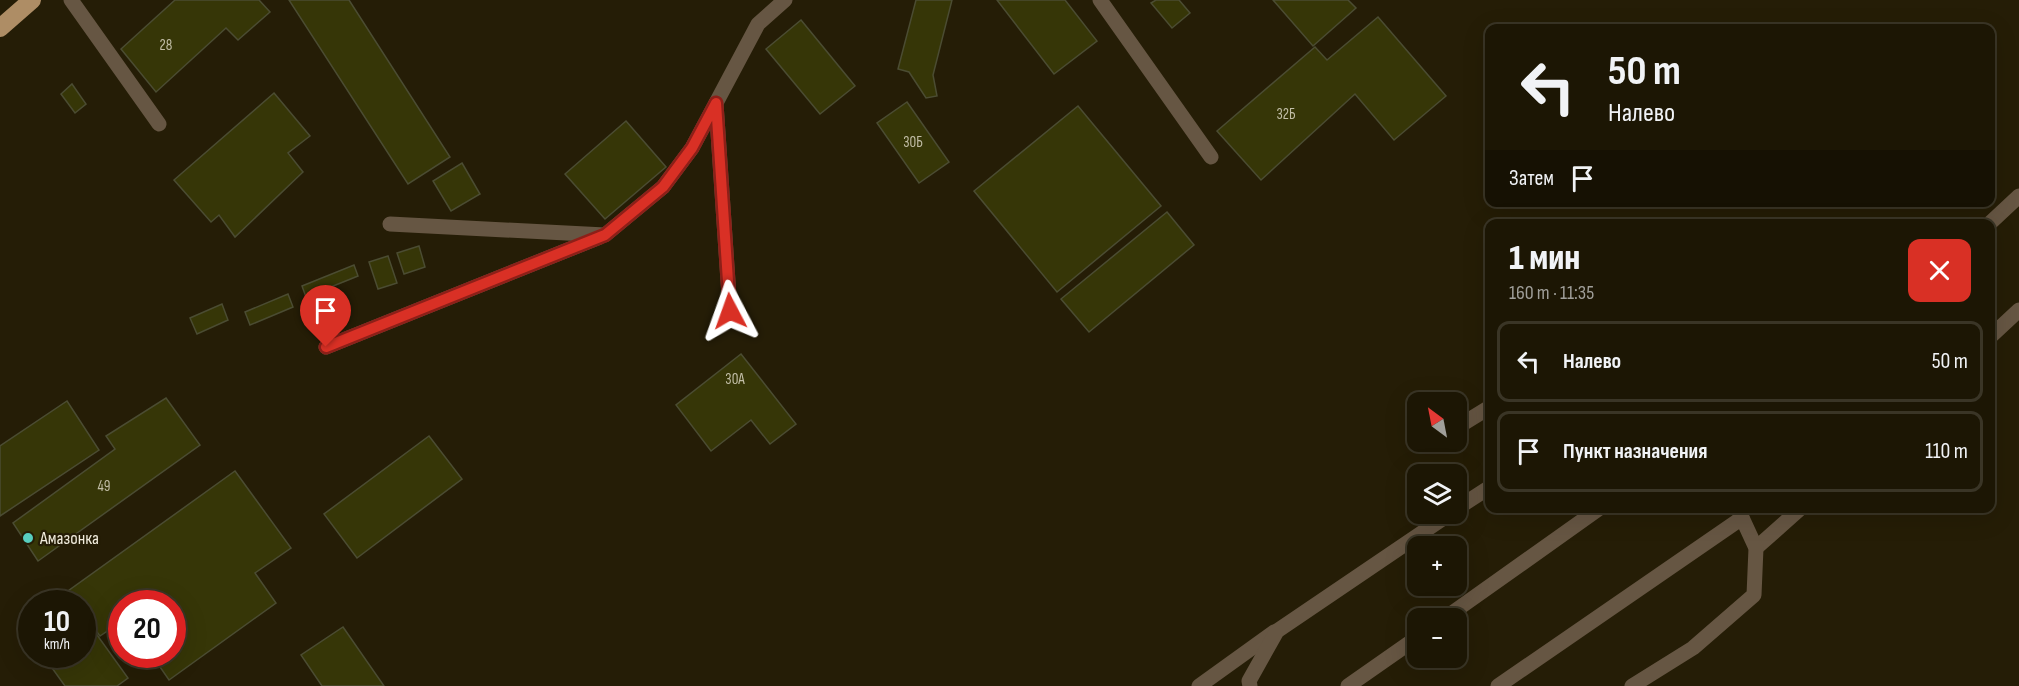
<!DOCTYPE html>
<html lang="ru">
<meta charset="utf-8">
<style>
body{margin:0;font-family:"Sofia Sans Condensed",sans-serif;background:#292313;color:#f1f3f6;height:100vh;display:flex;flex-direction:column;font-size:22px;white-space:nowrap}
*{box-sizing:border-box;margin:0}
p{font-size:20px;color:#a09f9a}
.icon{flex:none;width:33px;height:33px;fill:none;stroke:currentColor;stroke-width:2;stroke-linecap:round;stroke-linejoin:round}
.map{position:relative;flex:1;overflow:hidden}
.panel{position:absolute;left:1485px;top:219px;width:510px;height:294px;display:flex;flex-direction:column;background:#1c1604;border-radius:12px;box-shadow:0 6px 24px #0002,0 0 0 2px #3a3526}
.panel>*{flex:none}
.banner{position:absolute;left:1485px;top:24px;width:510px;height:183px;border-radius:12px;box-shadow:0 6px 24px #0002,0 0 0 2px #3a3526;background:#1c1604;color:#f1f3f6;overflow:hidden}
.needle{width:39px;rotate:328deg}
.buttons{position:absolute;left:1407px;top:392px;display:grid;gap:12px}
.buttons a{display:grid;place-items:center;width:60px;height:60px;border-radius:12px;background:#1c1604;box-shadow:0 6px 24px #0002,0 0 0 2px #3a3526;font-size:30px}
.speed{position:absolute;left:18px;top:590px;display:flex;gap:12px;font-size:30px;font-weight:700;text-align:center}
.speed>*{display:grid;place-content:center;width:78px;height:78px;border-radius:50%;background:#1c1604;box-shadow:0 6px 24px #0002,0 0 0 2px #3a3526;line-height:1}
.speed small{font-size:15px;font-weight:400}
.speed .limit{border:9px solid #d22;background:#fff;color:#111}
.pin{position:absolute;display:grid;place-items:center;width:51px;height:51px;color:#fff;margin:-62px -26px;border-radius:50% 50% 50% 0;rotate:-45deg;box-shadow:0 0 6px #0007}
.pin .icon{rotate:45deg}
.me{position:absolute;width:66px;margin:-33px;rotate:356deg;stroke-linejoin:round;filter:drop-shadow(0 0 4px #0008)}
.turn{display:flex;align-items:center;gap:21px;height:126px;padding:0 24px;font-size:27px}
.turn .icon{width:78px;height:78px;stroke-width:2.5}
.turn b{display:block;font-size:42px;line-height:51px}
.then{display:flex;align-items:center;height:57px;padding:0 24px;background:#0003;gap:12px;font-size:22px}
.round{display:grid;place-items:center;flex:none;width:63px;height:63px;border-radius:12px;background:#292313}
.summary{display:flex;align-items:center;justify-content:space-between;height:102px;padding:0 24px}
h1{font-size:36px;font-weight:800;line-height:45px}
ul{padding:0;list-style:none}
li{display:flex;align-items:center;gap:18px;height:81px;margin:0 12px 9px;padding:0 12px;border:3px solid #3a3526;border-radius:12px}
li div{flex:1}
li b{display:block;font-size:22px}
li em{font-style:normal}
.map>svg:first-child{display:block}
</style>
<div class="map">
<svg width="2019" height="686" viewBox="0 0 2019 686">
<rect width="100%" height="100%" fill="#251d06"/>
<g fill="#363607" stroke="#4b4c32" stroke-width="1.5">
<polygon points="175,0 259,0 270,12 238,40 226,28 156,92 121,49"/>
<polygon points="289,0 349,0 450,157 408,184"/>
<polygon points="916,0 952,0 933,75 937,96 926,98 909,72 898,69"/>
<polygon points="997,0 1065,0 1097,41 1054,74"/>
<polygon points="1156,0 1179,0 1190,13 1172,28 1151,3"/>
<polygon points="1273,0 1348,0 1356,8 1313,46"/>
<polygon points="1378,17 1446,96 1394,140 1355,94 1261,180 1217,131 1315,47 1327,60"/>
<polygon points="801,20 855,86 820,114 766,49"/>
<polygon points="72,84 86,104 75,113 61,94"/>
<polygon points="274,93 310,136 288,153 303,172 235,237 219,215 211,222 174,180"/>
<polygon points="907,102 949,162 919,183 877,123"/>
<polygon points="1078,106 1161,206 1057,292 974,191"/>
<polygon points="626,121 666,167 605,219 565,174"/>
<polygon points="462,163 480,194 451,211 433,181"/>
<polygon points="1167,212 1194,245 1089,332 1061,299"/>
<polygon points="419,246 425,267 404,274 397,253"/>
<polygon points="388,256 397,283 378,289 369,262"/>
<polygon points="354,265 358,276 306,297 302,286"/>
<polygon points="288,294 293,307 250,325 245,312"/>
<polygon points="222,304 228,320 197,334 190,318"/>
<polygon points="741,354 796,424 770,444 751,420 711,451 676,405"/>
<polygon points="166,398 200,445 38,561 13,523 115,449 106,436"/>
<polygon points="67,401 99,450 0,516 0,446"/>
<polygon points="429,436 462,479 357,558 324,514"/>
<polygon points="235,471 291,548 255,573 276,603 169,680 151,654 172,654 172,603 122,603 122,621 100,636 82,612 82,603 76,603 68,591"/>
<polygon points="66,592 74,603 51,603"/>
<polygon points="82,614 128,678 117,686 65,686 42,654 82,654"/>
<polygon points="32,617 32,639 21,624"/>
<polygon points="343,627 384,686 322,686 301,655"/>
</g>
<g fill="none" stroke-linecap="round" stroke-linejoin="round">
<g stroke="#665643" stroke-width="15">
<polyline points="71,0 159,124"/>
<polyline points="1100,0 1211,157"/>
<polyline points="390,224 605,235 663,187 692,148 716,103"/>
<polyline points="1989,224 2019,196"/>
<polyline points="730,311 716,103 758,24 785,0"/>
<polyline points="1990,337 2019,310"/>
<polyline points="326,347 600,237"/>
<polyline points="1464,423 1490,407"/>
<polyline points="1456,509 1490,487"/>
<polyline points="1756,548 1801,508"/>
<polyline points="1445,618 1600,508"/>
<polyline points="1199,686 1274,632"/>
<polyline points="1250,686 1249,681 1277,631 1451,513"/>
<polyline points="1348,686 1418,637"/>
<polyline points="1498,686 1742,518"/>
<polyline points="1632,686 1693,648 1754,595 1756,548 1738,509"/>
</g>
<polyline stroke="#ae8d65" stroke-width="18" points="0,28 32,0"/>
</g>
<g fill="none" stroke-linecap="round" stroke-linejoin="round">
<g stroke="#8d1f18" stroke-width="15">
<polyline id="route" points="326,347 605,235 663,187 692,148 716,103 730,311"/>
</g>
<use href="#route" stroke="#d93025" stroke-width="10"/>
</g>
<circle fill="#58cebf" stroke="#251d06" stroke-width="2" cx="28" cy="538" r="6"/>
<g text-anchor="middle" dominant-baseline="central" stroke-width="4.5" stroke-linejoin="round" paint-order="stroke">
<g font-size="15" fill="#c2bea7">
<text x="166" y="45">28</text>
<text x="1286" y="114">32Б</text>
<text x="913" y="142">30Б</text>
<text x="735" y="379">30А</text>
<text x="104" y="486">49</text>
</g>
<g font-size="18" fill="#f0ebdc" stroke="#251d06" text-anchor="start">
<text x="40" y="538">Амазонка</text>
</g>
</g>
</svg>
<div class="buttons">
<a><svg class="needle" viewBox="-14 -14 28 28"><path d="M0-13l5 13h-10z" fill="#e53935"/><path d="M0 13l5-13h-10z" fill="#a09f9a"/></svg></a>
<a><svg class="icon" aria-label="layers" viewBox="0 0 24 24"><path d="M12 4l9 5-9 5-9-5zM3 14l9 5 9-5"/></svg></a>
<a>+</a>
<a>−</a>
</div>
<div class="speed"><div>10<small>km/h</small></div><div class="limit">20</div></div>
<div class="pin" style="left:326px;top:347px;background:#d93025"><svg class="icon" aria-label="arrive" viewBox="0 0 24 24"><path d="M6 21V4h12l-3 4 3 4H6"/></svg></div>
<svg class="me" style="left:730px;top:311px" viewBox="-20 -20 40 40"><path d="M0-17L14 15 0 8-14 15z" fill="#d93025" stroke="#fff" stroke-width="4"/></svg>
<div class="banner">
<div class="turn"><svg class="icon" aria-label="left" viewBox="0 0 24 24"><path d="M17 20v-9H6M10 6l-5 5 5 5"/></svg><div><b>50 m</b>Налево</div></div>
<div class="then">Затем<svg class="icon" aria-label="arrive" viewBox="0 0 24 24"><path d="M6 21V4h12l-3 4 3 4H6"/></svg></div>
</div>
<section class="panel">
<div class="summary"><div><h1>1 мин</h1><p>160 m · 11:35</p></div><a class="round" style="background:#d93025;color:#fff"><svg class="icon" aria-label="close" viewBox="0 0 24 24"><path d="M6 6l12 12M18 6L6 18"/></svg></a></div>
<ul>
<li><svg class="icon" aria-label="left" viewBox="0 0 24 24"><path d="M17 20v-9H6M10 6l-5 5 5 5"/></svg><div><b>Налево</b></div><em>50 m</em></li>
<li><svg class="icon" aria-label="arrive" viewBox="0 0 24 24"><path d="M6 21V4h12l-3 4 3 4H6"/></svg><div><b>Пункт назначения</b></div><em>110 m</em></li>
</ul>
</section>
</div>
